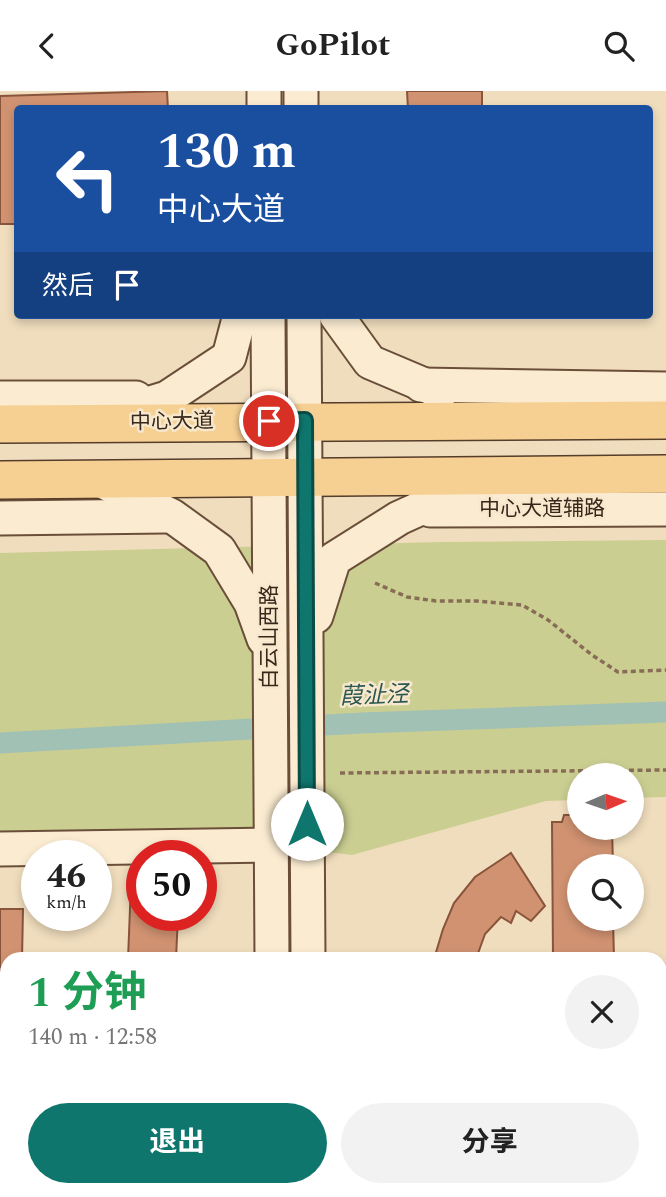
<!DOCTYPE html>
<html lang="zh">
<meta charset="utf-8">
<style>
body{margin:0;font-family:Spectral,"Noto Sans SC",serif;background:#f2f2f2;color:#222;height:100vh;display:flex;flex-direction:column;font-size:26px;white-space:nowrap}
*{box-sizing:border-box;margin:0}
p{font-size:23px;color:#767676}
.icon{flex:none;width:38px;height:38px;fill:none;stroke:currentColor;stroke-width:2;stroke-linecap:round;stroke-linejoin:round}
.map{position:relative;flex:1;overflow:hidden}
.panel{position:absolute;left:0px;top:861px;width:667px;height:245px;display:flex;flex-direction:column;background:#fff;border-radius:21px 21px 0 0;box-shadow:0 4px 10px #0003}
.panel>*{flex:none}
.hud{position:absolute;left:14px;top:14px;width:639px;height:214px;border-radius:7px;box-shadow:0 4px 10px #0003;background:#1a4fa0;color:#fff;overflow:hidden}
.needle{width:46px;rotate:88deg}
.fabs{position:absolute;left:567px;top:672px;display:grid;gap:14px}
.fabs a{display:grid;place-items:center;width:77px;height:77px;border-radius:50%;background:#fff;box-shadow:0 4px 10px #0003;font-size:35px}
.speed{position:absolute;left:21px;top:749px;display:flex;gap:14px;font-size:35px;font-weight:700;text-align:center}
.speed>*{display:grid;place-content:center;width:91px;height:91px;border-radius:50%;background:#fff;box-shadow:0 4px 10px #0003;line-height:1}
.speed small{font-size:18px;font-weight:400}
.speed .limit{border:10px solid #d22;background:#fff;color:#111}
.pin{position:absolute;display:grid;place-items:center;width:60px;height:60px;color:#fff;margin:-30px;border:4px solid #fff;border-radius:50%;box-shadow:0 2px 7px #0007}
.me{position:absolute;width:77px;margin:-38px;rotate:0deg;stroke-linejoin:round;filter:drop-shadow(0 0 5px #0008)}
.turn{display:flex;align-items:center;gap:24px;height:147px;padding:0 28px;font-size:32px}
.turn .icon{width:91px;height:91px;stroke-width:2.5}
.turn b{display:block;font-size:49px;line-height:60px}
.then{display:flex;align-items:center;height:66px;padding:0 28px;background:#0003;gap:14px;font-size:26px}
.round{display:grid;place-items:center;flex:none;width:74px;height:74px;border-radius:37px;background:#f2f2f2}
.overview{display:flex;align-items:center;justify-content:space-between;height:119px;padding:0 28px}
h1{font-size:42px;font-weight:700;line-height:52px;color:#1e9e55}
.primary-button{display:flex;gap:14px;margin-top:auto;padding:14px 28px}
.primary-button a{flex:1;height:80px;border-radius:42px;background:#0f766e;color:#fff;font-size:28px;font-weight:700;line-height:80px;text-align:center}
.primary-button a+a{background:#f2f2f2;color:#222}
header{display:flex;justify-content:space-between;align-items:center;height:91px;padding:0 28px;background:#fff;font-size:32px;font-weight:700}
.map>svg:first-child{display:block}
</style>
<header><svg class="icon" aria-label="back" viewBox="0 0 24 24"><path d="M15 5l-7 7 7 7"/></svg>GoPilot<svg class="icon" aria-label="search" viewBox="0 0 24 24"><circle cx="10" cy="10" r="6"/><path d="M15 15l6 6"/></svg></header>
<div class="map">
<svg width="666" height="1106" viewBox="0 0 666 1106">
<rect width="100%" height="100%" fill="#f0ddbd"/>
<polygon fill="#cbce91" points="666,449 666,706 632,707 632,684 579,684 579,709 546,710 352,764 272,754 0,758 0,462 440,451"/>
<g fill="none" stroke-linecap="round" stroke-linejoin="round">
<polyline stroke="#a1c1b5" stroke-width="21" points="0,652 362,632 666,621"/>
</g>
<g fill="#d09271" stroke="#88543b" stroke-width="2">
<polygon points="167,0 168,18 18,18 18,133 0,133 0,5"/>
<polygon points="407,0 482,0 482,18 408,18"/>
<polygon points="564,724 579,724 579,737 612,737 613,775 579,775 579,828 613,828 614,868 553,868 552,731 562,731"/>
<polygon points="511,762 545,815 531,830 516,820 511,832 501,826 485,843 476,868 434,868 443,838 454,812 475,786"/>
<polygon points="131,793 142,794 142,824 178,824 176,868 128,868"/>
<polygon points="0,818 23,818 22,868 7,868 7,911 0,911"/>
<rect x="56" y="1099" width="42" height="7"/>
</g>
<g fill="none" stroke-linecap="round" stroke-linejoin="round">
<g stroke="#6a4e39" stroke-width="37">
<g id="secondary">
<polyline points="264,0 264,18"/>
<polyline points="301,0 301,18"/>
<polyline points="268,224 272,868"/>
<polyline points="304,224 308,868"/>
<polyline points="336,224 370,271 441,301"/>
<polyline points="421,294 666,298"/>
<polyline points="0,307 136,307"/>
<polyline points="101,327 167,307 229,266 240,224"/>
<polyline points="100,389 172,425 219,459 251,512 264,548"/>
<polyline points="430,419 666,418"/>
<polyline points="0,427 166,425"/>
<polyline points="316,525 334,468 399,427 489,386"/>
<polyline points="0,758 272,754"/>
<polyline points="273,1099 273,1106"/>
<polyline points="309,1099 309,1106"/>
</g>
</g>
<g stroke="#553c2b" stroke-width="40">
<g id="primary">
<polyline points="0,333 666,329"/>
<polyline points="0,389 666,383"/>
</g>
</g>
<g stroke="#886d56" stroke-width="3.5" stroke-dasharray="5 3.5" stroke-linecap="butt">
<polyline points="375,492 407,506 436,510 477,510 522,514 548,529 592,564 618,581 666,579"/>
<polyline points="340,682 666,679"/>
</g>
<use href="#secondary" stroke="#faebd1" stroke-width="33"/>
<use href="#primary" stroke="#f6d092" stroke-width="37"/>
</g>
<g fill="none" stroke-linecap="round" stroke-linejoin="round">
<g stroke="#0a4d48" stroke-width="18">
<polyline id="route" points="269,330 305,329 307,733"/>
</g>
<use href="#route" stroke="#0f766e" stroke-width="12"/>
</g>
<g text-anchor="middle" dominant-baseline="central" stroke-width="5" stroke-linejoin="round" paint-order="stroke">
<g font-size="21" fill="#37271b" stroke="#f7e8cd">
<text transform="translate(172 331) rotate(-1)">中心大道</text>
<text x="542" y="418">中心大道辅路</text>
<text transform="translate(270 546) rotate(-90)">白云山西路</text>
</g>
<g font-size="23" font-style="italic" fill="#2a5751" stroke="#f7e8cd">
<text transform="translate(374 605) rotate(-2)">葭沚泾</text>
</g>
</g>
</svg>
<div class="fabs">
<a><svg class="needle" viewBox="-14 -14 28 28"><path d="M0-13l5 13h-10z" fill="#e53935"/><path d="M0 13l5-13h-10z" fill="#767676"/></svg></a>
<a><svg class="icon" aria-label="search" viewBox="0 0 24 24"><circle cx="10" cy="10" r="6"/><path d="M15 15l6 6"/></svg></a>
</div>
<div class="speed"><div>46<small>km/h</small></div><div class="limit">50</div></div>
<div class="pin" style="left:269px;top:330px;background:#d93025"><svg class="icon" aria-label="arrive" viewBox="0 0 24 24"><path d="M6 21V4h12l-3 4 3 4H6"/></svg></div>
<svg class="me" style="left:307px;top:733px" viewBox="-20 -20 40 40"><circle r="19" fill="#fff"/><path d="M0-13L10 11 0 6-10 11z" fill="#0f766e"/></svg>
<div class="hud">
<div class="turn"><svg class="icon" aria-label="left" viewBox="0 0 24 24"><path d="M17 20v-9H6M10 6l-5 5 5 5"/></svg><div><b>130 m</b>中心大道</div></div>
<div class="then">然后<svg class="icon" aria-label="arrive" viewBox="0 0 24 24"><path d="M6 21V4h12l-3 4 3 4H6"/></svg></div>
</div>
<section class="panel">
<div class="overview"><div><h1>1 分钟</h1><p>140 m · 12:58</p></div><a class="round"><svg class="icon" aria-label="close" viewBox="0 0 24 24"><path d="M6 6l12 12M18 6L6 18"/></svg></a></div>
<div class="primary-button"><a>退出</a><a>分享</a></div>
</section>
</div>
